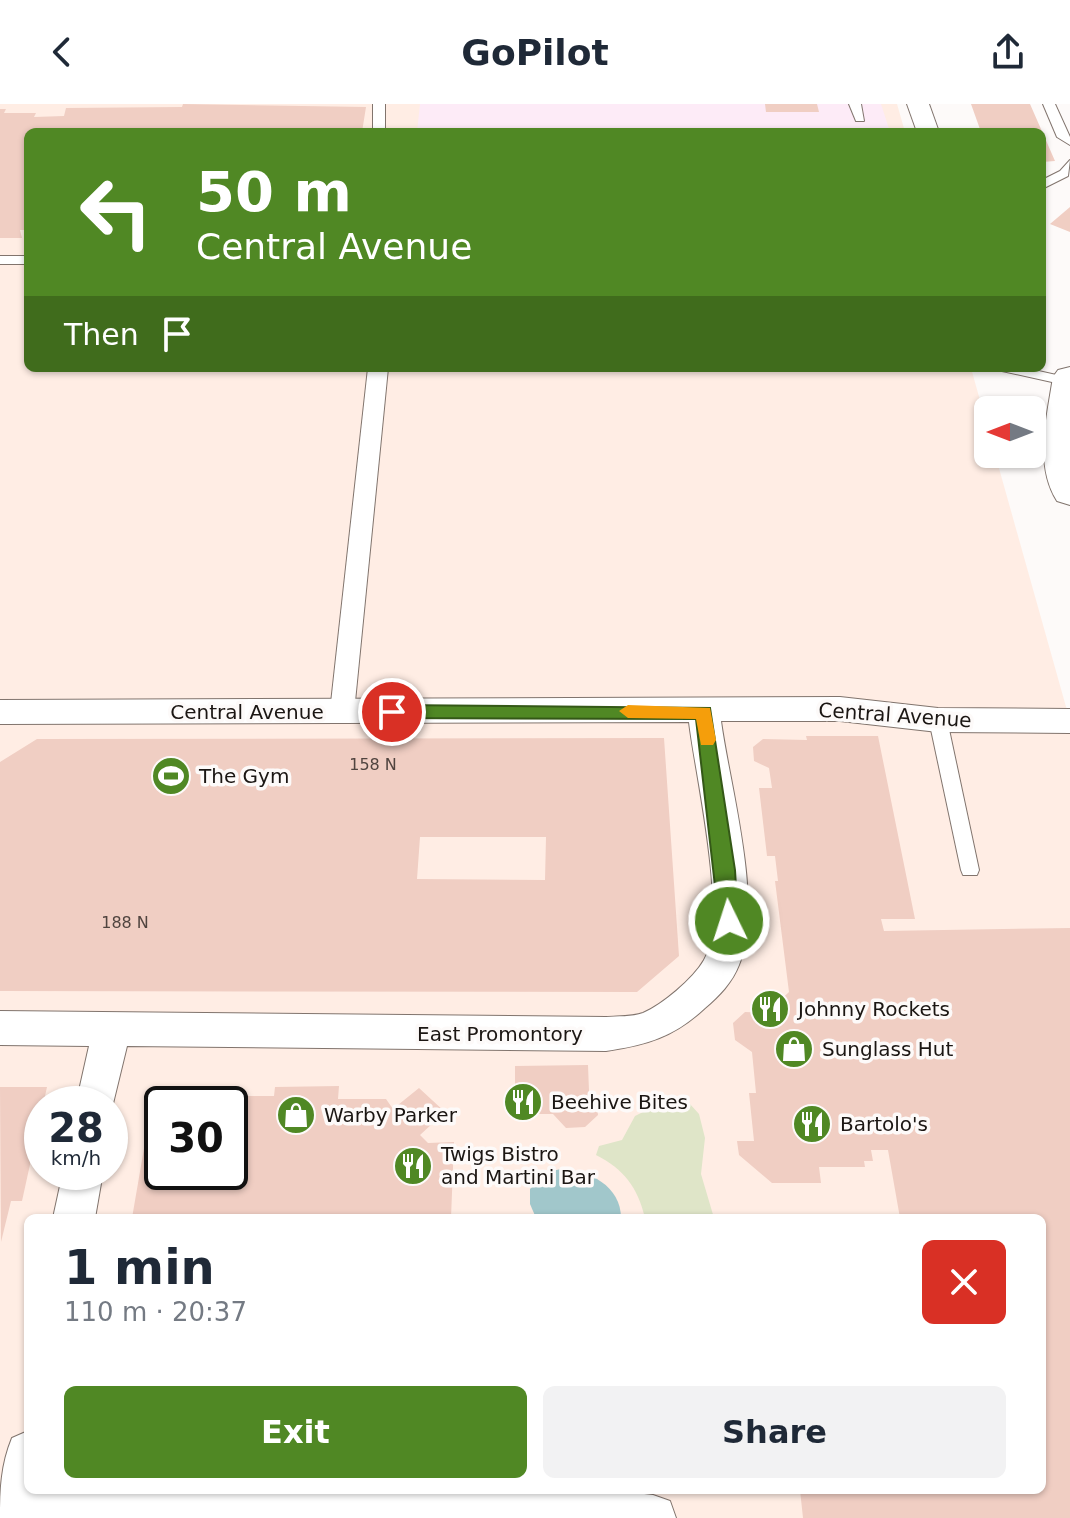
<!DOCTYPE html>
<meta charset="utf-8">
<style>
body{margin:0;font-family:"DejaVu Sans",sans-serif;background:#f2f2f3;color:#1f2937;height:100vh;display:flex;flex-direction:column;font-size:30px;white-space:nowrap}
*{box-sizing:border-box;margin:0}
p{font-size:26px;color:#747a83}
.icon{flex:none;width:44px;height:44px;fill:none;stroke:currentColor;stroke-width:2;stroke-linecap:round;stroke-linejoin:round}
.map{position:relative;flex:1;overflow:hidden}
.side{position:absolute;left:24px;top:1110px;width:1022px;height:280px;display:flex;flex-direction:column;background:#fff;border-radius:12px;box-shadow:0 2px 6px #0004}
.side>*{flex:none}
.hud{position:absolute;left:24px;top:24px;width:1022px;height:244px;border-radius:12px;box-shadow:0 2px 6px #0004;background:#508824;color:#fff;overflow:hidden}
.needle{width:52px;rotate:270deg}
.buttons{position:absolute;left:974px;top:292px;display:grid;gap:16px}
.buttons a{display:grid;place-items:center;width:72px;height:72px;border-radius:12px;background:#fff;box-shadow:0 2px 6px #0004;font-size:40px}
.speed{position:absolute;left:24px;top:982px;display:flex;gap:16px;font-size:40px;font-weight:700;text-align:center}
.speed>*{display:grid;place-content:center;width:104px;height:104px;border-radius:50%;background:#fff;box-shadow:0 2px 6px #0004;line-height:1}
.speed small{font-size:20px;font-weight:400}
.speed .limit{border:4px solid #111;border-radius:12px;background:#fff;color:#111}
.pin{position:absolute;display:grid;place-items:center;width:68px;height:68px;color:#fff;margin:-34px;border:4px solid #fff;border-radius:50%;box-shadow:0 2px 8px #0007}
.me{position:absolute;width:88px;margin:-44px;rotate:356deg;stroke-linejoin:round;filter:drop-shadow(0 0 6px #0008)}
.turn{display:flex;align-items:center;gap:28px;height:168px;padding:0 40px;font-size:36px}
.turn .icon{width:104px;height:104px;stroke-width:2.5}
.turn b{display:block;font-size:56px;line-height:68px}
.then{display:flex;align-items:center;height:76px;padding:0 40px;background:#0003;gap:16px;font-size:30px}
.round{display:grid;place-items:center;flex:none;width:84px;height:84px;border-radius:12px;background:#f2f2f3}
.head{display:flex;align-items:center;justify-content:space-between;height:136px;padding:0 40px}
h1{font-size:48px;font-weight:700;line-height:60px}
.button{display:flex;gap:16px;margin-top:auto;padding:16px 40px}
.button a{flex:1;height:92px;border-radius:12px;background:#508824;color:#fff;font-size:32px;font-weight:700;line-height:92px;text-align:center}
.button a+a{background:#f2f2f3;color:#1f2937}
header{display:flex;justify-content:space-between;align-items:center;height:104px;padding:0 40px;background:#fff;font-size:36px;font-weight:700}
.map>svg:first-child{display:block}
</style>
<header><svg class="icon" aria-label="back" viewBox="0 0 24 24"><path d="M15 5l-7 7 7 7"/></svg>GoPilot<svg class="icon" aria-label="share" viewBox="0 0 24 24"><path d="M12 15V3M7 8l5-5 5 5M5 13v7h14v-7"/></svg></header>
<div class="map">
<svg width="1070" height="1414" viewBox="0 0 1070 1414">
<rect width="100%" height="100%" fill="#fdfaf9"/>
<path fill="#ffede4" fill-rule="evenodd" d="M0,0H897L905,28H28V264H971L988,325V350H995L1070,617V1414H0ZM42,1000H110V1068H42ZM162,1000H230V1068H162ZM28,1114H1042V1386H28Z"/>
<polygon fill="#fdebf7" points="420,0 881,0 890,28 417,28"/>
<path fill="#dfe5c8" d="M669,995L689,999L699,1010L705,1034L701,1070L714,1114H645C638,1084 624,1065 596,1051L599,1042L622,1036L635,1012Z"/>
<path fill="#a1c7cb" d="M561,1065C589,1066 621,1082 621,1114H536L530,1100V1085L547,1068Z"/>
<g fill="#f0cec3" fill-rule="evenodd">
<polygon points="183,0 366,3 362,28 28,28 28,126 20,126 22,134 0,134 0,5 6,5 4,9 36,9 34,13 64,12 66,4 182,3"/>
<polygon points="765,0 817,0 819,8 766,8"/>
<polygon points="971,0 1030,0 1055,57 1042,58 1042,28 981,28"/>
<polygon points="1070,103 1070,128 1050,120"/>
<polygon points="806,632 878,632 915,815 881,815 884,827 1070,824 1070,1414 803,1414 800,1386 1042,1386 1042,1114 900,1114 888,1046 871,1046 873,1057 864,1057 865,1063 819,1063 821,1079 772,1079 739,1051 737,1037 754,1037 749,989 756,989 752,948 735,936 733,919 745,908 767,909 789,888 775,777 778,777 775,752 767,752 759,684 772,684 769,664 754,657 753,643 763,635 807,636"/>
<path d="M664,634L679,852L637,888L0,887V658L37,635ZM420,733H546L545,776L417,775Z"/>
<polygon points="588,961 589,987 596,995 598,1011 585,1023 566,1024 553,1010 515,1010 515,962"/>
<path d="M339,982L338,995H386L393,1005L419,984L445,1008L420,1031L428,1039L454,1038L451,1114H132L153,992H274L275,983ZM162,1000H230V1068H162Z"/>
<polygon points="0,983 47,983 22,1097 11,1097 1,1138"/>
</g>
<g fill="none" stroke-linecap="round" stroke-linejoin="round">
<g stroke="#81746d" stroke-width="2">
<g id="service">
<rect x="373" y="0" width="12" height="28"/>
<polygon points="849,0 861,0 864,17 856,17"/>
<polygon points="1043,0 1055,0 1070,33 1070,41 1057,33"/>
<polygon points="1070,56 1068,72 1042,85 1042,76 1060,67"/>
<rect x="0" y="152" width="28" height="8"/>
<polygon points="1000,264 1025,264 1070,274 1070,282 1002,267"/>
<polygon points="938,610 947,616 979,766 977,771 963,771 961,766 929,616"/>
</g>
</g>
<g stroke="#81746d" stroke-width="2">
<polygon id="pedestrian" points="368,264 388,264 354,608 351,615 333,615 330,608"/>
</g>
<g stroke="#81746d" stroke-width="2">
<g id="minor">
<polygon points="907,0 929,0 939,28 917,28"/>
<path d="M840,593L938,604L1070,605V629L938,628L840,617H721C730,684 764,799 739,861C732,879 719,892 705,904C674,933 647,941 606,947L127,942L110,1012V1000H76L89,942L0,941V907L606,913C617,912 632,913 643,909C662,901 693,875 704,856C729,813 695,670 689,618L0,620V596Z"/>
<polygon points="63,1068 103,1068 95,1114 53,1114"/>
<path d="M28,1327V1386H609L653,1391L670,1397L676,1414H0C0,1385 1,1361 12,1334Z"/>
</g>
</g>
<g stroke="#81746d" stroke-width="2">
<path id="secondary" d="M1070,263V401L1057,397C1034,360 1047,313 1053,273L1058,266Z"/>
</g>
<use href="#service" fill="#fff" fill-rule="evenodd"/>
<use href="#pedestrian" fill="#fff" fill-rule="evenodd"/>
<use href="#minor" fill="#fff" fill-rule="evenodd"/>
<use href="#secondary" fill="#fff" fill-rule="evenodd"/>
</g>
<polygon fill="#508824" stroke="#345817" stroke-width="2" points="392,601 710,604 735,766 738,817 735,823 729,825 719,817 696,615 392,614 383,608"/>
<polygon fill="#f59e0b" points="628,601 710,604 716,636 713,641 701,641 696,615 628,614 619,607"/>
<defs>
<g id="stadium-disc" transform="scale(2)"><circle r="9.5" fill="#508824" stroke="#fdfaf9"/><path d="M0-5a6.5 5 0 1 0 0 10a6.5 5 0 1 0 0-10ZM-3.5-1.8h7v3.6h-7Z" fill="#fff"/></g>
<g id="restaurant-disc" transform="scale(2)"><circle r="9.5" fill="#508824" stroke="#fdfaf9"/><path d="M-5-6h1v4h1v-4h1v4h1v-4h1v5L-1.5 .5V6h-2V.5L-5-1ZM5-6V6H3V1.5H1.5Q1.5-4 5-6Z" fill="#fff"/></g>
<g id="shop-disc" transform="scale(2)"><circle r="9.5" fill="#508824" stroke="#fdfaf9"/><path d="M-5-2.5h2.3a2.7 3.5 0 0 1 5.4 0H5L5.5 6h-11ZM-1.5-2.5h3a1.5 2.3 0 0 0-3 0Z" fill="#fff"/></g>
</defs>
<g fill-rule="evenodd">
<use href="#stadium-disc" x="171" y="672"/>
<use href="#restaurant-disc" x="770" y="905"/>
<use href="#shop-disc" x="794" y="945"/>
<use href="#restaurant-disc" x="523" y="998"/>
<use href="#shop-disc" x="296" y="1011"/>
<use href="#restaurant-disc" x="812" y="1020"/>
<use href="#restaurant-disc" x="413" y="1062"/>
</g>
<g text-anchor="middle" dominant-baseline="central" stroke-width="7" stroke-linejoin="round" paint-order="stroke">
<g font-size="16" fill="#50443f">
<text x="373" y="660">158 N</text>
<text x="125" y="818">188 N</text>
</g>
<g font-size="20" fill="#1b1613" stroke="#fdfaf9">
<text x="247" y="608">Central Avenue</text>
<text transform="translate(895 611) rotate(4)">Central Avenue</text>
<text x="500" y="930">East Promontory</text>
</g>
<g font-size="20" fill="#1b1613" stroke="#fdfaf9" text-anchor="start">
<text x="199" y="672">The Gym</text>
<text x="798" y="905">Johnny Rockets</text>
<text x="822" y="945">Sunglass Hut</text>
<text x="551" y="998">Beehive Bites</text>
<text x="324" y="1011">Warby Parker</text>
<text x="840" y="1020">Bartolo's</text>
<text x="441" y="1050">Twigs Bistro<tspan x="441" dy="23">and Martini Bar</tspan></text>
</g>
</g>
</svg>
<div class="buttons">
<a><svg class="needle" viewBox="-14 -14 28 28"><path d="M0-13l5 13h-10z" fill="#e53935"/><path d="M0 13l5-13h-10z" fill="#747a83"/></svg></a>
</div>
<div class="speed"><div>28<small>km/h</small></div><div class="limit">30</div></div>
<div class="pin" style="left:392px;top:608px;background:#d93025"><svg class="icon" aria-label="arrive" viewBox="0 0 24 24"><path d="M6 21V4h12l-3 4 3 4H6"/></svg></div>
<svg class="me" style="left:729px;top:817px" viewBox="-20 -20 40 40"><circle r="17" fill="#508824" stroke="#fff" stroke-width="3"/><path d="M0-11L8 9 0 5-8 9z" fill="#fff"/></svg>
<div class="hud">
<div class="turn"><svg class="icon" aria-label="left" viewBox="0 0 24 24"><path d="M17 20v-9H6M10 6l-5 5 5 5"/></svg><div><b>50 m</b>Central Avenue</div></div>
<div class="then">Then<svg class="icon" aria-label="arrive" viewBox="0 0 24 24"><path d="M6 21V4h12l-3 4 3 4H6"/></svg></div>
</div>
<section class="side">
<div class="head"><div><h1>1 min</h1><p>110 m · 20:37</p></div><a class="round" style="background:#d93025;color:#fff"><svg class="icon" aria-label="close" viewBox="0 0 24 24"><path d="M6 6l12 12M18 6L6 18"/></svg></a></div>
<div class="button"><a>Exit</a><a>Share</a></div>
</section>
</div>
